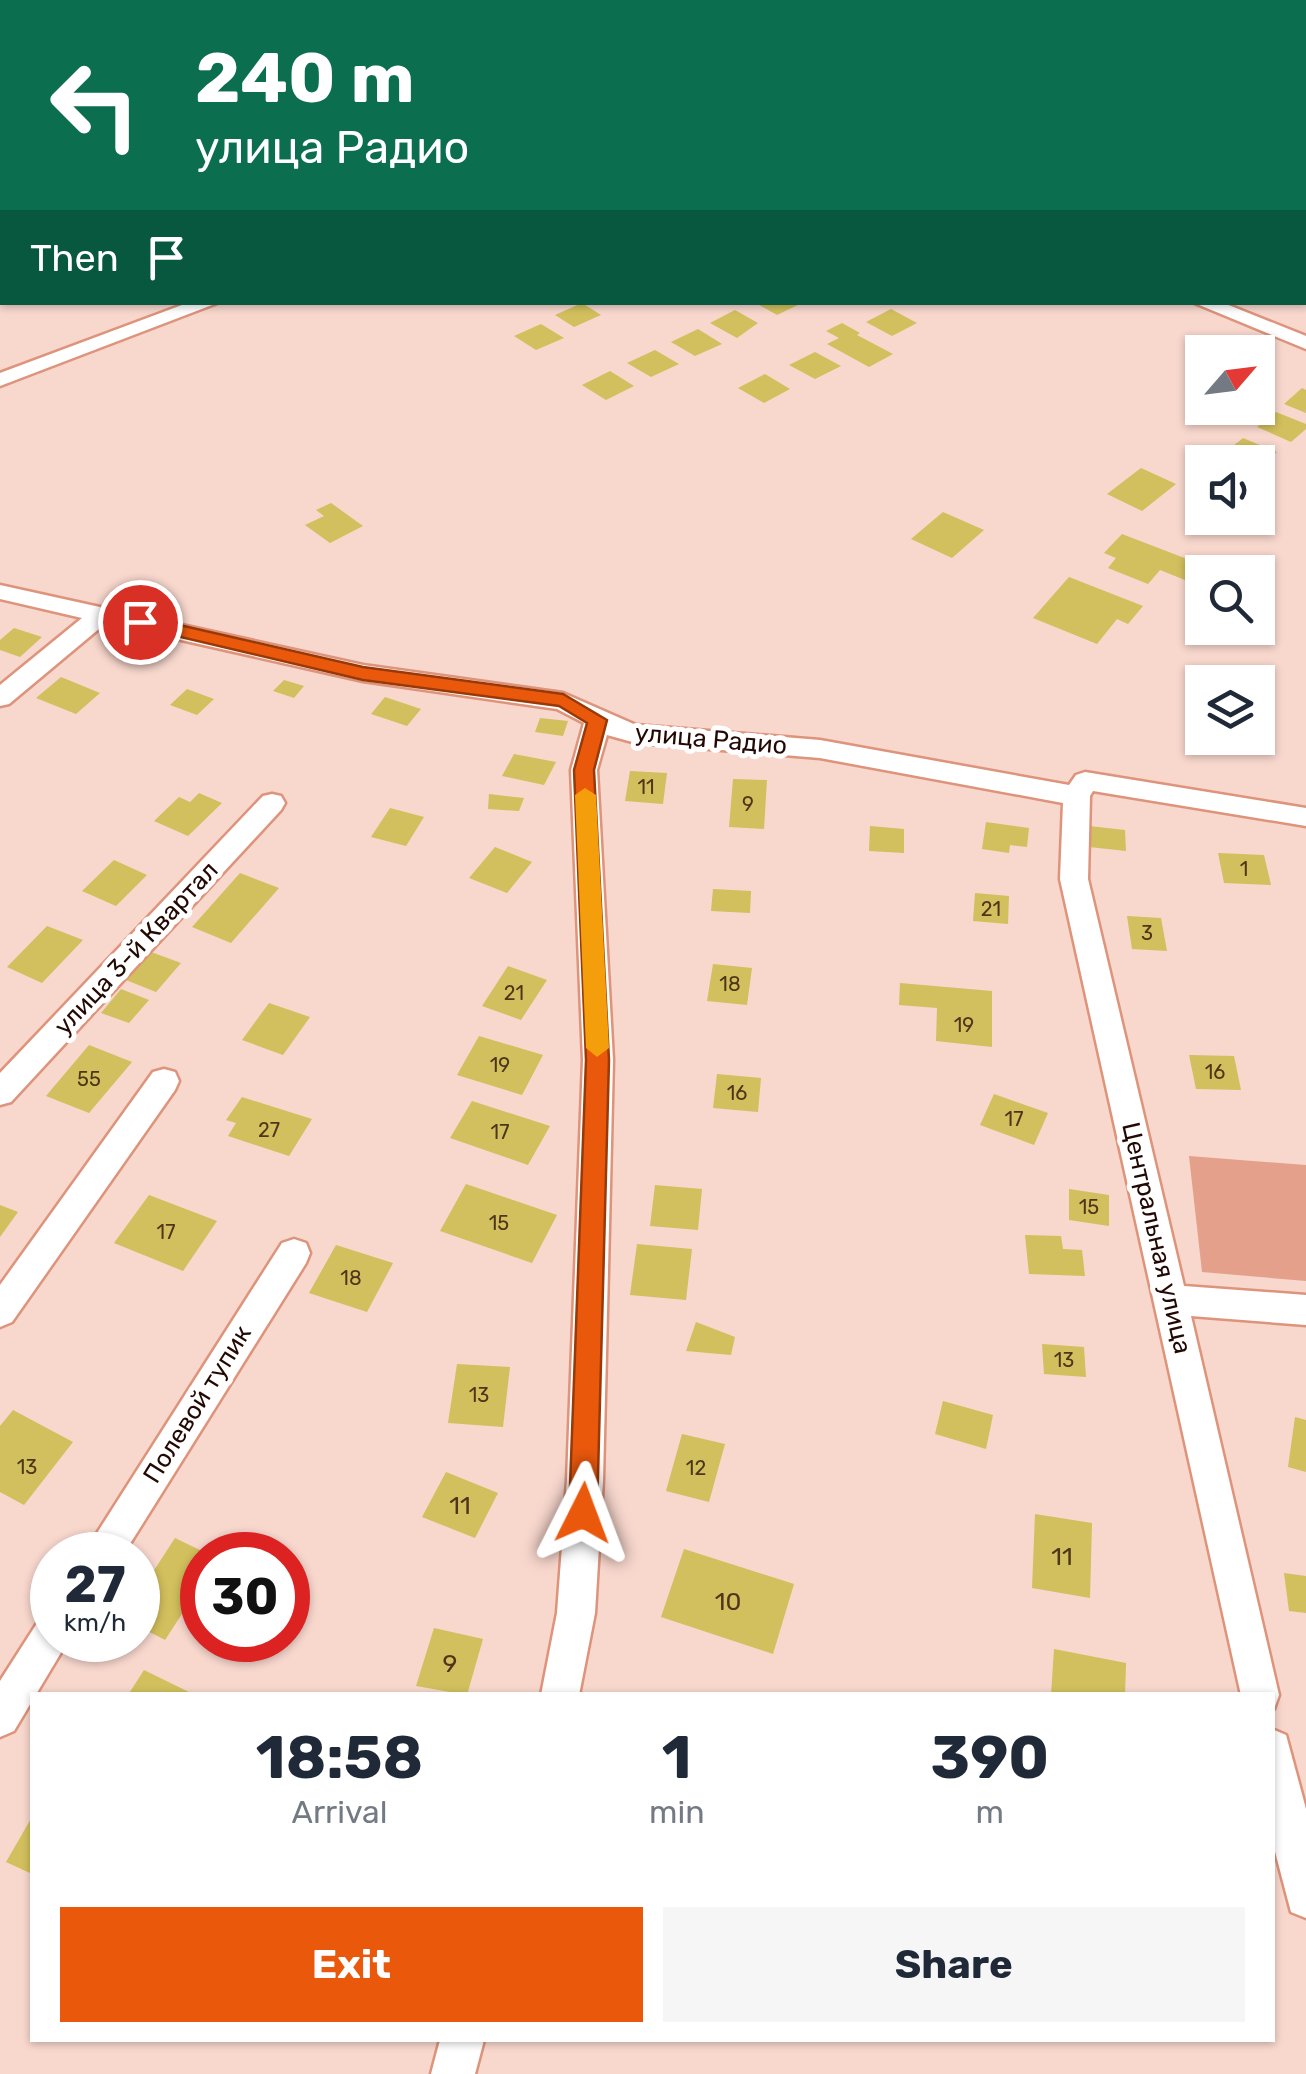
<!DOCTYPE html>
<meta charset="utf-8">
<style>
body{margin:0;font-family:Rubik,sans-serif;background:#f6f6f7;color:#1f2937;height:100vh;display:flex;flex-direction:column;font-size:38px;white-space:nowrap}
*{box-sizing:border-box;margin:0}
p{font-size:32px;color:#747a83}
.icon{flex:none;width:55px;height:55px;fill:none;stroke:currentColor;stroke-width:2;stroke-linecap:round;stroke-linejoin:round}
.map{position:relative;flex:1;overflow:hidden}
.side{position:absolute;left:30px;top:1692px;width:1245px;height:350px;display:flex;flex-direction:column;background:#fff;border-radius:0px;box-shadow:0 2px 8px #0004}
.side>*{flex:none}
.banner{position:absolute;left:0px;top:0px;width:1308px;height:305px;box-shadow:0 2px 8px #0004;background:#0b6e4f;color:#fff;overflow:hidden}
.needle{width:65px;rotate:62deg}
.buttons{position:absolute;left:1185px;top:335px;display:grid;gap:20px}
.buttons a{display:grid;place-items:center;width:90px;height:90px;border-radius:0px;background:#fff;box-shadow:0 2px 8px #0004;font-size:50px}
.speed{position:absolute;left:30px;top:1532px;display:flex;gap:20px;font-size:50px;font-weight:700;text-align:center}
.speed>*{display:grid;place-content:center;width:130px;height:130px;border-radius:50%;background:#fff;box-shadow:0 2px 8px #0004;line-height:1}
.speed small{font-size:25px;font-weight:400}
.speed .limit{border:15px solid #d22;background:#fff;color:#111}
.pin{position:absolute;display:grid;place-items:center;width:85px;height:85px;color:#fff;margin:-42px;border:5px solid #fff;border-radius:50%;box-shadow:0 2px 10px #0007}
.me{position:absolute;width:110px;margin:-55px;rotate:3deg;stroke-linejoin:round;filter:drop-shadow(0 0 8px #0008)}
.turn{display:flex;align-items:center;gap:35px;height:210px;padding:0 30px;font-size:45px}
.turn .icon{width:130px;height:130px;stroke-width:2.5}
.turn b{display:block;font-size:70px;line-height:85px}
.then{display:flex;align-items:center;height:95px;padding:0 30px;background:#0003;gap:20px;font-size:38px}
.eta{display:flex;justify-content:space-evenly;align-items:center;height:170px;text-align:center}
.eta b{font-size:60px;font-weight:700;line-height:70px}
.action{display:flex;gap:20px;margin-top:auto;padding:20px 30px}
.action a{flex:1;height:115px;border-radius:0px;background:#ea580c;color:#fff;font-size:40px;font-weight:700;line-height:115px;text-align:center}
.action a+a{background:#f6f6f7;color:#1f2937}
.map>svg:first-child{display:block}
</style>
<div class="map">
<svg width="1306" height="2074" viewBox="0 0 1306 2074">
<rect width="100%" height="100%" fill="#f8d7cd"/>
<polygon fill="#e4a08a" points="1189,1156 1306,1165 1306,1281 1202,1272"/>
<g fill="#d2bf5d">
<polygon points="754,302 804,302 777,315"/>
<polygon points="582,303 601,315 574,327 555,315"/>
<polygon points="891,309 917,323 892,336 866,322"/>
<polygon points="735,310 758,323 737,338 710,323"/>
<polygon points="842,323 860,333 857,335 893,354 869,367 827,344 839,338 826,331"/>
<polygon points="541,324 564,338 536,350 514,336"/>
<polygon points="698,329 722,344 695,356 671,342"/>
<polygon points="655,350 679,364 651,377 627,363"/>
<polygon points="815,352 841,366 815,379 789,365"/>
<polygon points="610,371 634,386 606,400 582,385"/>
<polygon points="765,374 790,389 764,403 738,388"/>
<polygon points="1302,388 1306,390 1306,413 1284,404"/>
<polygon points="1276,412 1306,424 1306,429 1291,442 1257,427"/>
<polygon points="1243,438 1277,452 1258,468 1258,462 1243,462 1223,454"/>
<polygon points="1141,468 1176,484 1142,511 1107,494"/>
<polygon points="331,503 363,526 330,543 305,525 324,516 316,510"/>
<polygon points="943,512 984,530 952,558 911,539"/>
<polygon points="1122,534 1200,564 1185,580 1160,570 1148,584 1108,568 1116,558 1104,553"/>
<polygon points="1069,577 1143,606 1128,624 1117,619 1097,644 1033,618"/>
<polygon points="14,628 42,637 20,657 0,650 0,640"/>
<polygon points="61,677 100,693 76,714 36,698"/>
<polygon points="284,680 304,686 294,698 273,691"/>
<polygon points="187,689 214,699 197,715 170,705"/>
<polygon points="385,697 421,709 407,726 371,714"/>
<polygon points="540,718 568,721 563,736 535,732"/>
<polygon points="514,754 556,762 544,785 502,776"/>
<polygon points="630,771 667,773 663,804 625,801"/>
<polygon points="733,779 767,780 764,829 729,827"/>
<polygon points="199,793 222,803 188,836 154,821 179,797 190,802"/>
<polygon points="489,794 524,798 519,811 488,809"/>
<polygon points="390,808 424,817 406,846 371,837"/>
<polygon points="986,822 1029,828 1027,847 1010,845 1009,853 982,849"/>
<polygon points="870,826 904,829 904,853 869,851"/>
<polygon points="1089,826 1125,830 1126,851 1089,847"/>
<polygon points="495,847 532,862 507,893 469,878"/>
<polygon points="1218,853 1264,855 1271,885 1224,883"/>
<polygon points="114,860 147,875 116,906 82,891"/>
<polygon points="240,873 279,888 231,943 192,927"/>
<polygon points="713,889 751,891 750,913 711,911"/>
<polygon points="975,893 1009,896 1008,924 973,921"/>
<polygon points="1127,916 1161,918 1167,951 1132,949"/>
<polygon points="47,926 83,940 42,983 7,967"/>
<polygon points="151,952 181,963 156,992 126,980"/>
<polygon points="713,964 752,968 747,1005 707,1001"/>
<polygon points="508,966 547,980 521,1020 482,1006"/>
<polygon points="900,983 992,991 992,1047 936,1041 937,1008 899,1005"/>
<polygon points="121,989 149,1000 129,1023 101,1013"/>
<polygon points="269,1003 310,1017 283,1055 242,1040"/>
<polygon points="479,1036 543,1055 522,1095 457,1075"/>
<polygon points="89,1045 132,1062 89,1113 46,1096"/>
<polygon points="1189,1055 1234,1056 1241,1090 1196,1089"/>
<polygon points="717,1074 761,1078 758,1112 713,1108"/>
<polygon points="994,1094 1048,1113 1034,1145 980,1125"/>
<polygon points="242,1097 312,1119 289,1156 228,1136 236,1123 226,1120"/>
<polygon points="472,1101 550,1126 528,1165 450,1138"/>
<polygon points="466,1184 557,1215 532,1263 440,1231"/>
<polygon points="655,1185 702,1189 698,1230 650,1226"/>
<polygon points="1069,1189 1109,1195 1109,1226 1069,1220"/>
<polygon points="149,1195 217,1221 183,1271 114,1243"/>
<polygon points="0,1205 18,1212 0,1237"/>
<polygon points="1025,1235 1061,1236 1063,1249 1082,1250 1085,1276 1029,1274"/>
<polygon points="637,1244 692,1249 686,1300 630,1295"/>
<polygon points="336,1245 393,1263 367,1312 309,1293"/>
<polygon points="696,1322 735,1337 731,1355 686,1351"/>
<polygon points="1042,1344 1084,1347 1086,1377 1044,1374"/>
<polygon points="457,1364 510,1367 503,1427 448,1423"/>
<polygon points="943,1401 993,1415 986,1449 935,1434"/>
<polygon points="13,1410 73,1442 24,1505 0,1492 0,1426"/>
<polygon points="1295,1417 1306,1420 1306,1472 1288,1467"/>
<polygon points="682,1434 725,1444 709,1502 666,1491"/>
<polygon points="446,1472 498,1493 475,1538 422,1517"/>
<polygon points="1035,1514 1092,1523 1090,1598 1032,1588"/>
<polygon points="175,1538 210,1555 202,1555 202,1583 165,1640 138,1626 138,1595"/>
<polygon points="684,1549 794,1584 773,1654 661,1617"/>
<polygon points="1284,1573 1306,1576 1306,1613 1289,1611"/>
<polygon points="434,1628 483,1639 467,1695 416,1686"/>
<polygon points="1054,1649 1126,1663 1125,1695 1051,1695"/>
<polygon points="144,1670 195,1695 128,1695"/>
<polygon points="32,1817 32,1874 6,1862"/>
</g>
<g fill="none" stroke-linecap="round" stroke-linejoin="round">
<g stroke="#de937b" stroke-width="5">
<g id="minor">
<polygon points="190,302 220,302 0,386 0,373"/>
<polygon points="1192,302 1221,302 1306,336 1306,349"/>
<polygon points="0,585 363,665 563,693 636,725 820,740 1069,785 1076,775 1085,772 1306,808 1306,826 1093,791 1090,796 1088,879 1184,1286 1306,1295 1306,1325 1191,1316 1279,1695 1274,1709 1272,1695 1241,1695 1060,879 1063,803 820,758 636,743 607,735 597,770 613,1060 603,1480 595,1613 579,1695 541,1695 557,1613 567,1480 583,1060 571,770 584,723 557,709 363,681 106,623 9,704 0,706 0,685 82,618 0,599"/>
<polygon points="272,794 281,796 285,803 281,810 11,1102 0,1105 0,1073 263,796"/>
<polygon points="164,1069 175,1072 179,1081 175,1090 12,1322 0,1327 0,1285 153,1072"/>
<polygon points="294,1239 306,1243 310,1253 306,1263 123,1555 83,1555 282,1243"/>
<polygon points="52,1614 52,1640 68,1640 65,1646 14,1731 0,1737 0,1681 39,1620"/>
<polygon points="1272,1729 1286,1735 1306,1809 1306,1918 1291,1912 1272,1840"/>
<polygon points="440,2040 484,2040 475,2074 431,2074"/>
</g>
</g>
<g stroke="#fff" stroke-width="4">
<rect id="major" x="0" y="224" width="2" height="14"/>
</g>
<use href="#minor" fill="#fff" fill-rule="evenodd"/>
<use href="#major" fill="#98d4e4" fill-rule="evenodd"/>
</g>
<polygon fill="#ea580c" stroke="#983908" stroke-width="2.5" points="140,616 363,667 563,694 607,720 594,770 609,1060 597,1513 593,1522 583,1526 573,1522 569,1513 586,1060 574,770 587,723 559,706 363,680 134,626 134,617"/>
<polygon fill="#f59e0b" points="585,788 596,795 609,1048 597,1057 586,1048 575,795"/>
<g text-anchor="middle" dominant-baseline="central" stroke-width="10" stroke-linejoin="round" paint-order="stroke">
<g font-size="20" fill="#4f361a">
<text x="646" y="787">11</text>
<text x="748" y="804">9</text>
<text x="1244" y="869">1</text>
<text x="991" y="909">21</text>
<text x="1147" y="933">3</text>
<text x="730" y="984">18</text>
<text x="514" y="993">21</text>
<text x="964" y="1025">19</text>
<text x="500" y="1065">19</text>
<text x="1215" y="1072">16</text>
<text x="89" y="1079">55</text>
<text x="737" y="1093">16</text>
<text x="1014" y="1119">17</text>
<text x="269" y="1130">27</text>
<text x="500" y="1132">17</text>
<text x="1089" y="1207">15</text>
<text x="499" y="1223">15</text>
<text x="166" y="1232">17</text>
<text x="351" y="1278">18</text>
<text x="1064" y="1360">13</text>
<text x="479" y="1395">13</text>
<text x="27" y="1467">13</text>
<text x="696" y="1468">12</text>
</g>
<g font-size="25" fill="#230903" stroke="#fff">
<text transform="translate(711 739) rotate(5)">улица Радио</text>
<text transform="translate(136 948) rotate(-47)">улица 3-й Квартал</text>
<text transform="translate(1157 1238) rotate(77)">Центральная улица</text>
<text transform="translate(197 1404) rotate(-58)">Полевой тупик</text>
</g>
<g font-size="25" fill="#4f361a">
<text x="460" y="1505">11</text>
<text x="1062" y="1556">11</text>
<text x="728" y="1601">10</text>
<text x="450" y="1663">9</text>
</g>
</g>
</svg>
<div class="buttons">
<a><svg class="needle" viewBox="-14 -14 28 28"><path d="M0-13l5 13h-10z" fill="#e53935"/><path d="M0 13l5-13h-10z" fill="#747a83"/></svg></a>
<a><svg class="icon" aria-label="sound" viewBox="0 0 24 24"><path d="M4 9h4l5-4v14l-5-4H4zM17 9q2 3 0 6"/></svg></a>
<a><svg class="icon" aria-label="search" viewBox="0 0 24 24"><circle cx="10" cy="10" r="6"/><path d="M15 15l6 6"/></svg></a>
<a><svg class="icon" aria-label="layers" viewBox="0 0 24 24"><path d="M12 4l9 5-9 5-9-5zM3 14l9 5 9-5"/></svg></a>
</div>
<div class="speed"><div>27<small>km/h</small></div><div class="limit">30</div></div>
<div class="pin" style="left:140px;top:622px;background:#d93025"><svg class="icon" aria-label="arrive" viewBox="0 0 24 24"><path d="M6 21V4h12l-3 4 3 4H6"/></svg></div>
<svg class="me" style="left:583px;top:1513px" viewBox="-20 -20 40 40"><path d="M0-17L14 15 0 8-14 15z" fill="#ea580c" stroke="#fff" stroke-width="4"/></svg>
<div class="banner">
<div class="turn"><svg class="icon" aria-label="left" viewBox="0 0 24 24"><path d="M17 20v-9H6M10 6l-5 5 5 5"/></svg><div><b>240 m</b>улица Радио</div></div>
<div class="then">Then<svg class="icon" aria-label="arrive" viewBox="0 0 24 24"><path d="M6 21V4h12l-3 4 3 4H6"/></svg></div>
</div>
<section class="side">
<div class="eta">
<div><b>18:58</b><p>Arrival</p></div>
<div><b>1</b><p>min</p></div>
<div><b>390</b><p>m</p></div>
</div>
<div class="action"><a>Exit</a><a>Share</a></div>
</section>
</div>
